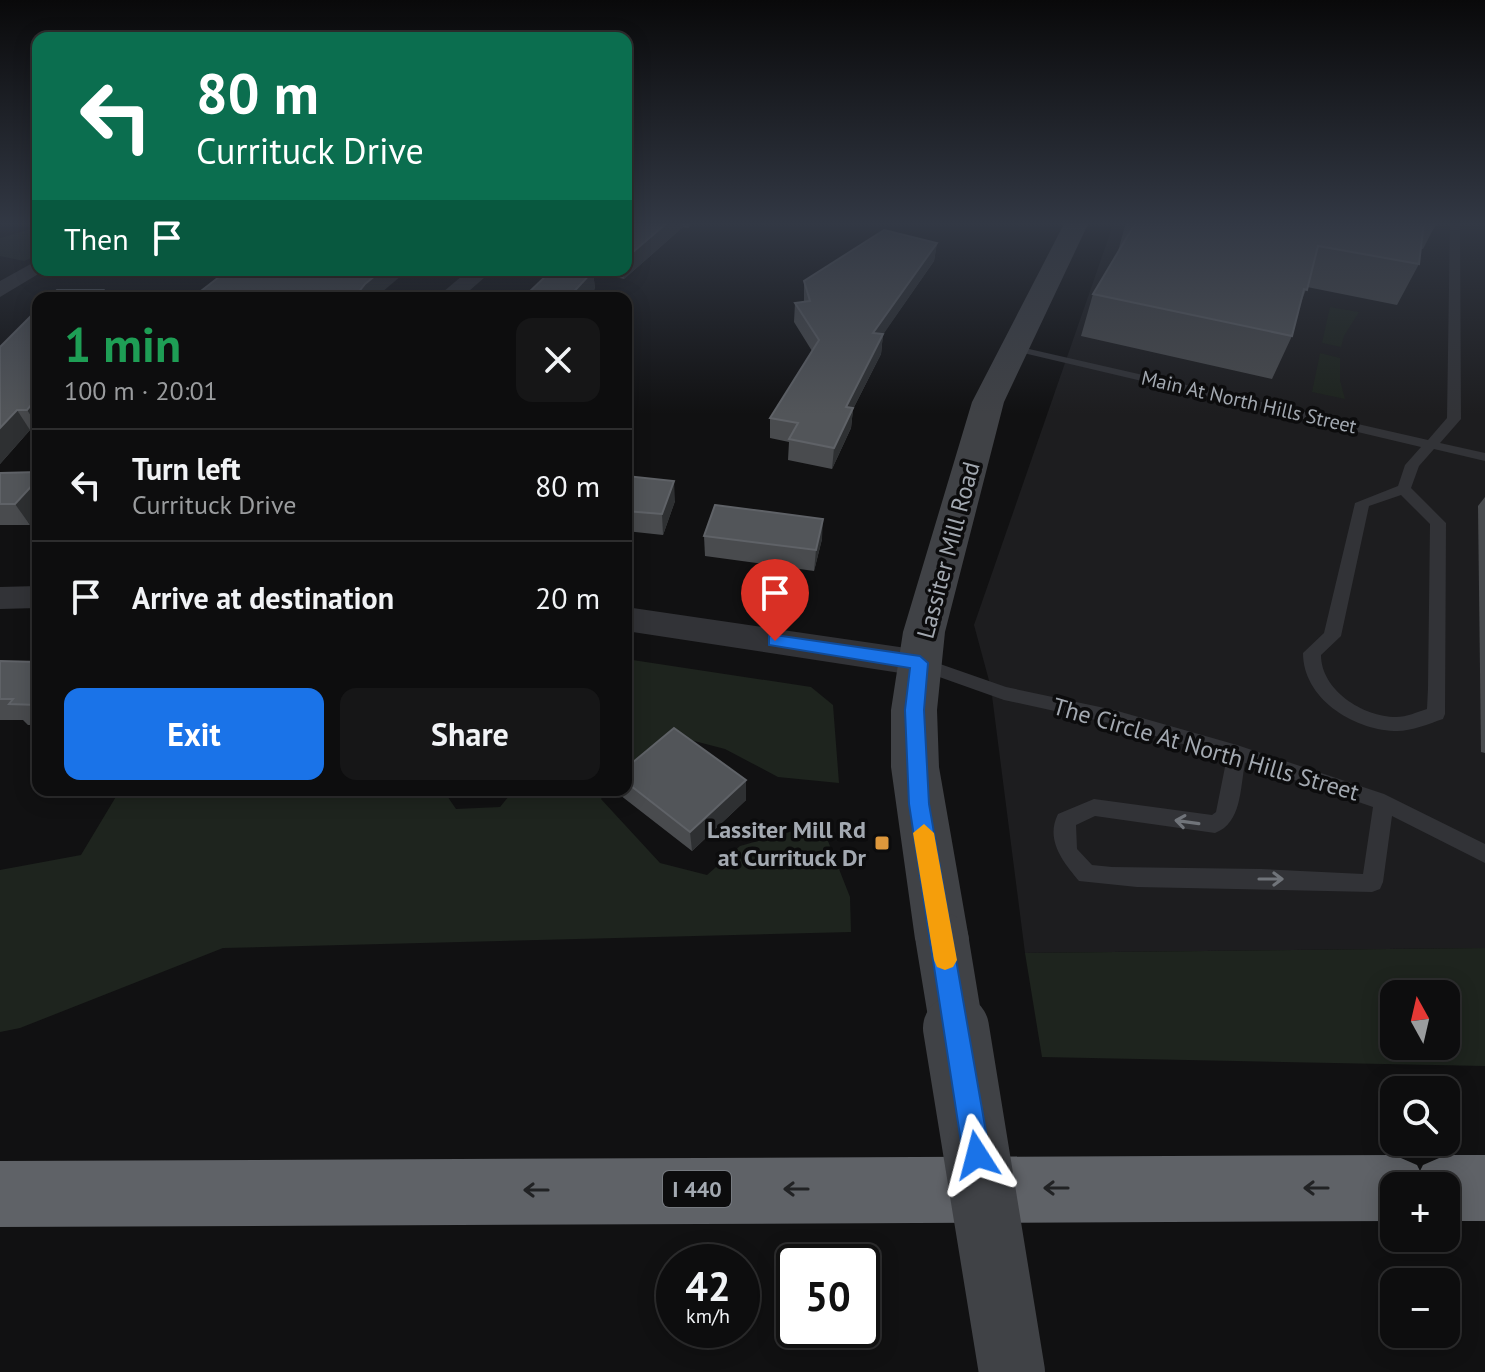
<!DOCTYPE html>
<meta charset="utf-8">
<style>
body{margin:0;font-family:"PT Sans",sans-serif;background:#161617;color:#f1f3f6;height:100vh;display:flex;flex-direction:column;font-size:30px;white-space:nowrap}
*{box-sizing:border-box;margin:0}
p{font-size:26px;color:#9a9c9e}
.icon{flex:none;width:44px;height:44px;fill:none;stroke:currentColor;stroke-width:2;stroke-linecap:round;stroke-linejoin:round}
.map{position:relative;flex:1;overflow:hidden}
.drawer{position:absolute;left:32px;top:292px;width:600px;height:504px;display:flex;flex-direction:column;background:#0d0d0e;border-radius:16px;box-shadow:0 4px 20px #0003,0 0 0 2px #2d2d2e}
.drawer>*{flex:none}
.guide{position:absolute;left:32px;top:32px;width:600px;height:244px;border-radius:16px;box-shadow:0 4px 20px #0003,0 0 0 2px #2d2d2e;background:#0b6e4f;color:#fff;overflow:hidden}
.needle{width:52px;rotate:352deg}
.controls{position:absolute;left:1380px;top:980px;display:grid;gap:16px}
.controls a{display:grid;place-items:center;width:80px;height:80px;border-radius:16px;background:#0d0d0e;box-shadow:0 4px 20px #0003,0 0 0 2px #2d2d2e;font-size:40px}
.speed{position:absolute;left:656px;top:1244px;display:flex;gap:16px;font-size:40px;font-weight:700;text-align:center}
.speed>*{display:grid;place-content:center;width:104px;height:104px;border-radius:50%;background:#0d0d0e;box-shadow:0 4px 20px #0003,0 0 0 2px #2d2d2e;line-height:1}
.speed small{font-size:20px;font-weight:400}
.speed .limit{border:4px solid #111;border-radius:12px;background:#fff;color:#111}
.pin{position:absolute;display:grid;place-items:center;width:68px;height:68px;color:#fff;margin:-82px -34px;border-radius:50% 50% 50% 0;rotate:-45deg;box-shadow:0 0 8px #0007}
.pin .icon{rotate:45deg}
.me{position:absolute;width:88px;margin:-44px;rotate:351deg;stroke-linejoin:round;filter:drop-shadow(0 0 6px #0008)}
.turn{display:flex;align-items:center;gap:28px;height:168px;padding:0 32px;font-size:36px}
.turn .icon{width:104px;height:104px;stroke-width:2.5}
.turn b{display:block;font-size:56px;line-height:68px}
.then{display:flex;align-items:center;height:76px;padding:0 32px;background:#0003;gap:16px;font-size:30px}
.round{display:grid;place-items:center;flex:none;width:84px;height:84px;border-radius:16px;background:#161617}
.headline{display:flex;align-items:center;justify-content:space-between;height:136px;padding:0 32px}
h1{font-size:48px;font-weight:800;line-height:60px;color:#1e9e55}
.action{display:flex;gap:16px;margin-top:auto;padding:16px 32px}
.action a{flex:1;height:92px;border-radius:16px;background:#1a73e8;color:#fff;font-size:32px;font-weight:800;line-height:92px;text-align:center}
.action a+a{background:#161617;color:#f1f3f6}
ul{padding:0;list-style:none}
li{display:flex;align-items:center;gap:24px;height:112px;padding:0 32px;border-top:2px solid #2d2d2e}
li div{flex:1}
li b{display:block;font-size:30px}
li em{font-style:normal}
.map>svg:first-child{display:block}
</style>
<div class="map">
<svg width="1485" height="1372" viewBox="0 0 1485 1372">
<rect width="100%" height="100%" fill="#111112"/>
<polygon fill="#1d1d1f" points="1114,222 1485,222 1485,948 1025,953 991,688 974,625"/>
<g fill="#1e241e" fill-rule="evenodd">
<polygon points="38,227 38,255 24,261 0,256 0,238"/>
<polygon points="1330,307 1359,312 1344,336 1341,347 1322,343"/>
<polygon points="1320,353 1340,358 1340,380 1345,399 1312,392"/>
<polygon points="626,659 811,687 833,705 839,783 778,777 725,749 675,736 626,769"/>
<polygon points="120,790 443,790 456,809 500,807 514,790 608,790 601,799 660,863 707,875 740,846 793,831 826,836 850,897 851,932 223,948 20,1028 0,1032 0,870 81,855"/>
<path d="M1485,948V1066L1042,1057L1025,953ZM1394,994H1446V1046H1394Z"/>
</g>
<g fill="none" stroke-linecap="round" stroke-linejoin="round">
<g fill="#323337" fill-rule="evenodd">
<path d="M1450,222H1460L1461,419L1440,443L1485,453V461L1434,449L1419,466L1411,488L1446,523L1445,714L1443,719C1428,724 1410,732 1394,731C1352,729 1303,698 1303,653L1324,633L1355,503L1398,486L1405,465L1421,447L1006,349L1012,345L1428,440L1447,418ZM1401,495L1430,524L1428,688L1427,709C1417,712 1407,717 1396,717C1363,717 1321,690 1321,655L1341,636L1369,506Z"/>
<path d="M920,657L1006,687L1114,710L1237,745L1384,794L1485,844V863L1392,816L1383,882L1380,889L1372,892L1137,887L1079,881C1063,862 1045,840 1058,814L1094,799L1212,815L1216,812L1227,757L1114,724L1004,700L914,668L911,663ZM1245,763L1373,807L1363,874L1261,869L1112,867L1092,865L1077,849L1076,825L1095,816L1215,833C1242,823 1240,788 1245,763Z"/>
</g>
<g fill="#323337" fill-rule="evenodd">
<polygon points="38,260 38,270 45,270 0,297 0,281"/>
<polygon points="469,270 493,270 461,298 436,298"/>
<polygon points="38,586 38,608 0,609 0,587"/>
<polygon points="626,607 920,650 932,654 938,663 932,672 920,676 626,631"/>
</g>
<polygon fill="#404246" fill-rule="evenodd" points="1065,222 1089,222 1004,402 945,632 937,710 939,767 969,939 961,957 942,965 923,957 915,939 891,767 891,710 903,632 972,402"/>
<polygon fill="#5f6267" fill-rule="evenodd" points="1394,1155 1417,1165 1420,1171 1423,1165 1446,1155 1485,1155 1485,1221 1446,1221 1446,1186 1394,1186 1394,1221 0,1227 0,1161"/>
<polyline stroke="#404246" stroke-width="53" points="942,939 957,1030"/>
<polyline stroke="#404246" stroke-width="66" points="956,1028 1012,1372"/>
</g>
<g fill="#494b4e">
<polygon points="626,222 690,222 689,228 683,227 624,279 593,272 595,289 552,270 626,270"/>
<polygon points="1126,222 1437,222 1423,249 1421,249 1419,264 1397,305 1307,287 1300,305 1292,336 1272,379 1081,336 1093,294 1117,255"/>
<polygon points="937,243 934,261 883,334 881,354 853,409 851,428 832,469 788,460 789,442 770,438 770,418 812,351 794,322 795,303 804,302 804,281"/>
<polygon points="38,309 38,430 30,430 0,464 0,347"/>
<polygon points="0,473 30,525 0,525"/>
<polygon points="626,476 675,501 663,535 626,531"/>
<polygon points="1485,497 1485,753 1481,752 1478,506"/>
<polygon points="704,536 822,539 814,571 705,556"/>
<polygon points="0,661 38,662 38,725 28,725 23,720 0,720"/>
<polygon points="626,768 746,780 746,800 692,851 620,795 619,790 626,790"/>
</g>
<g fill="#2e3032">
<polygon points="668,222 683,222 683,227 624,279 623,270 626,270 626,258"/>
<polygon points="937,243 934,261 871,352 873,333"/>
<polygon points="382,270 408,270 375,298 354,298 365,284"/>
<polygon points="593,271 595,289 588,298 568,298"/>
<polygon points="103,290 107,298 96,298"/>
<polygon points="883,334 881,354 853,409 851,428 832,469 834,448 846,407"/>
<polygon points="38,397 38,426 27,410"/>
<polygon points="17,410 30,430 0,464 0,428"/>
<polygon points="38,479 38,516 30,525 15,504"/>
<polygon points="674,481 675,501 663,535 662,514"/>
<polygon points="823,519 822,539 814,571 816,550"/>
<polygon points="746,780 746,800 692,851 690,832"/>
</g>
<g fill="#525559" stroke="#5f6267" stroke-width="2">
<polygon points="626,222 668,222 626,258"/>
<polygon points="1136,222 1424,222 1419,264 1318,246 1307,290 1304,289 1292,336 1093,294"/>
<polygon points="884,230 937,243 873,333 883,334 846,407 853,408 834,448 789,439 798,423 770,418 819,340 795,303 810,301 804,281"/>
<polygon points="228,270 382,270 365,284 354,298 192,298"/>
<polygon points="552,270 586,270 593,271 568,298 523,298"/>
<polygon points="57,290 103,290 96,298 49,298"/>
<polygon points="38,309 38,397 27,410 17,410 0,428 0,347"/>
<polygon points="38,472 38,479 15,504 0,504 0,473"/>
<polygon points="626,476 674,481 662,514 626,511"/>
<polygon points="715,505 823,519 816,550 704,536"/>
<polygon points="0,661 38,662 38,705 9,704 13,699 0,699"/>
<polygon points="674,728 746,780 690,832 626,782 626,768"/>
</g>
<defs><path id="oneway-shaft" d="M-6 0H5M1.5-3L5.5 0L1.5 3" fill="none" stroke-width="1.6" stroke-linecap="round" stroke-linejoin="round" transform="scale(2)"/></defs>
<g stroke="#70747a">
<use href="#oneway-shaft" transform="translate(1187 822) rotate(-172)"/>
<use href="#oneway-shaft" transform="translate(1271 879)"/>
</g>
<g stroke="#212224">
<use href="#oneway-shaft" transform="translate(1056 1188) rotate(180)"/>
<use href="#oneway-shaft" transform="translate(1316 1188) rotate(180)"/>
<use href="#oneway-shaft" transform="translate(796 1189) rotate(180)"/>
<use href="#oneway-shaft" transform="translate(536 1190) rotate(180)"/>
</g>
<linearGradient id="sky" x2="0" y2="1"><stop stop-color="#09090a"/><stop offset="0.54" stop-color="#323844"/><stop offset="1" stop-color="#323844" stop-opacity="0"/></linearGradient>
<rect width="1485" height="414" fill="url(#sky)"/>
<polygon fill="#1a73e8" stroke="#114b97" stroke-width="2" points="775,635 920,656 928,663 924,710 929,804 990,1155 986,1165 977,1169 967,1165 963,1155 909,804 905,710 910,668 769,645 769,636"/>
<polygon fill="#f59e0b" points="924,824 934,833 957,960 953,967 945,970 937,967 934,960 913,833"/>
<rect fill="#de983c" stroke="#0c0c0d" stroke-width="3" x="874" y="835" width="16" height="16" rx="4"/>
<g text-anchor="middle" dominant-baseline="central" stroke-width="7" stroke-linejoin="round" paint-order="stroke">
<g font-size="20" fill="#a3a9b1" stroke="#0c0c0d">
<text transform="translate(1249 402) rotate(13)">Main At North Hills Street</text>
</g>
<rect fill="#0c0c0d" stroke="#767a80" stroke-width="2" x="663" y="1171" width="68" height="36" rx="6"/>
<g font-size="22" font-weight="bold" fill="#a3a9b1">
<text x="697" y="1189">I 440</text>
</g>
<g font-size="24" fill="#a3a9b1" stroke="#0c0c0d">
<text transform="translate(948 550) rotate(-75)">Lassiter Mill Road</text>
<text transform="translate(1206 749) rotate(16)">The Circle At North Hills Street</text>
</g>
<g font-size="24" font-weight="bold" fill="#a3a9b1" stroke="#0c0c0d" text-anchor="end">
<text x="866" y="829">Lassiter Mill Rd<tspan x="866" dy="28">at Currituck Dr</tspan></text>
</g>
</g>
</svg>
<div class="controls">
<a><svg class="needle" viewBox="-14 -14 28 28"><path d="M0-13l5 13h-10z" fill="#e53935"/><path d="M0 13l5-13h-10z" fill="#9a9c9e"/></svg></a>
<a><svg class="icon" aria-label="search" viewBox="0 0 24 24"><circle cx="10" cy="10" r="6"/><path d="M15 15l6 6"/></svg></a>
<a>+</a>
<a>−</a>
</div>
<div class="speed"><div>42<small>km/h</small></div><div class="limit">50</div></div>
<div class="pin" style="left:775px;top:641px;background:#d93025"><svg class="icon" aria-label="arrive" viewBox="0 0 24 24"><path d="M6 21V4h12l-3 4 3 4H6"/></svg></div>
<svg class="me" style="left:977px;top:1155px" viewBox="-20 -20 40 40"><path d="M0-17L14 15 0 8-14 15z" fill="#1a73e8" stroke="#fff" stroke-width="4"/></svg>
<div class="guide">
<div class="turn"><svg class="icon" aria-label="left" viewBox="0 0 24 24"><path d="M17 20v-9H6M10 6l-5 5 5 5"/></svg><div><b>80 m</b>Currituck Drive</div></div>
<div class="then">Then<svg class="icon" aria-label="arrive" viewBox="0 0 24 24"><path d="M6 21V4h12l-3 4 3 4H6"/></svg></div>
</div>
<section class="drawer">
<div class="headline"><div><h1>1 min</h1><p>100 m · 20:01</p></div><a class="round"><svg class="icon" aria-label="close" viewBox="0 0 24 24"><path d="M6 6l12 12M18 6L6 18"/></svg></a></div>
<ul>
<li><svg class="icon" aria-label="left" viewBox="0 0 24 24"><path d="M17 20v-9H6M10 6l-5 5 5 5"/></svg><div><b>Turn left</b><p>Currituck Drive</p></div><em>80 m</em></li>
<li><svg class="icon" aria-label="arrive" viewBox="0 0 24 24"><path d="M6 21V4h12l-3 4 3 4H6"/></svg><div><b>Arrive at destination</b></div><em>20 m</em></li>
</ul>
<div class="action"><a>Exit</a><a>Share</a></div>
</section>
</div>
